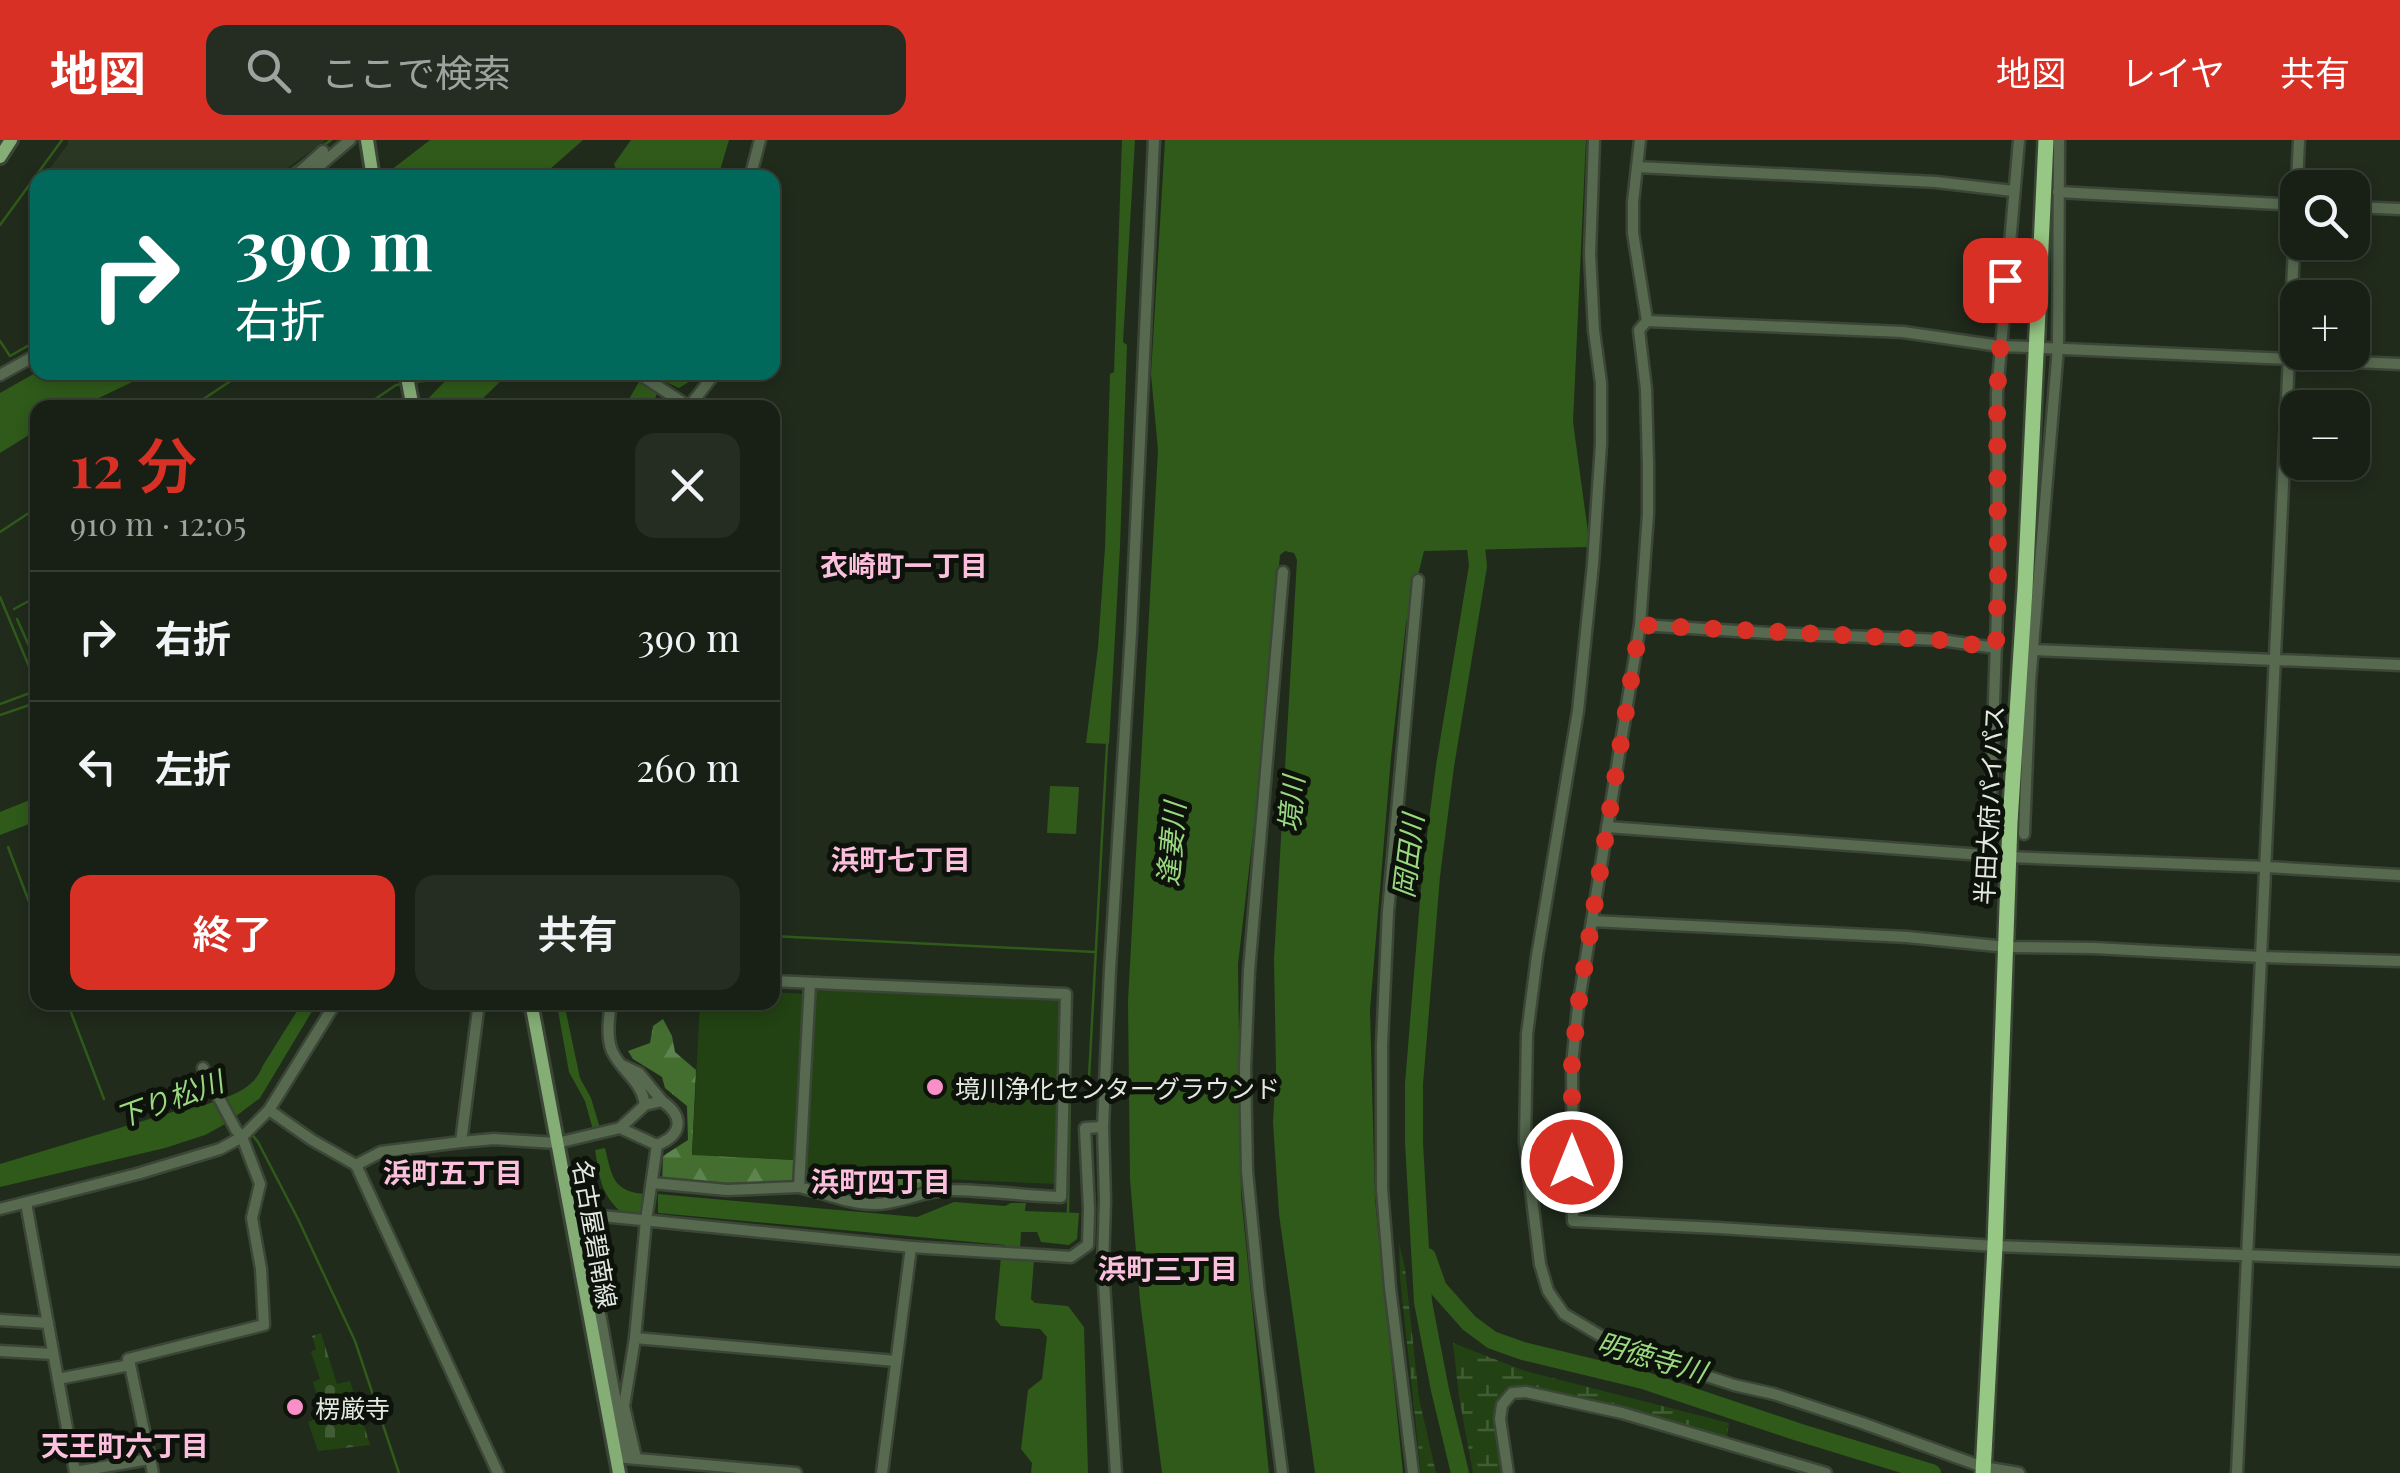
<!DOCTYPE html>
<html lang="ja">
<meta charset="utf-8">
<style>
body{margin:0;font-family:"Playfair Display","Noto Sans JP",serif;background:#252d22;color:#f1f3f6;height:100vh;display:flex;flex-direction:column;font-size:38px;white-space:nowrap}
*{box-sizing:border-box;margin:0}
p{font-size:32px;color:#9fa3a0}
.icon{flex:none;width:55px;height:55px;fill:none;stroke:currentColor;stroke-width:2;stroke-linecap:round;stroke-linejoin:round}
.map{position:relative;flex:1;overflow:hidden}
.side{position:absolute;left:30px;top:260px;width:750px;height:610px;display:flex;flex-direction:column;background:#182015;border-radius:20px;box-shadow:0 5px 15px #0003,0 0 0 2px #363e34}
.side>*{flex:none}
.hud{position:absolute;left:30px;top:30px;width:750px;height:210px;border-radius:20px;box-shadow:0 5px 15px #0003,0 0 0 2px #363e34;background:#00695c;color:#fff;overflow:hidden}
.fabs{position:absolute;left:2280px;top:30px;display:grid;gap:20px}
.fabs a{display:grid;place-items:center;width:90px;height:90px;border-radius:20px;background:#182015;box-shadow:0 5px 15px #0003,0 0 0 2px #363e34;font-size:50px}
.pin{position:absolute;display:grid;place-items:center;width:85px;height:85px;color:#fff;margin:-42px;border-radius:20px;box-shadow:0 5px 15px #0006}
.me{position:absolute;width:110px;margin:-55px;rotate:0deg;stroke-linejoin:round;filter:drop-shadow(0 0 8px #0008)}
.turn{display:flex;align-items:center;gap:35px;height:210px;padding:0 40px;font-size:45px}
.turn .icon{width:130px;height:130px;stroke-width:2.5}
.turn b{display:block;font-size:70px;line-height:85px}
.round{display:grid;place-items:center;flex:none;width:105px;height:105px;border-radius:20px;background:#252d22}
.head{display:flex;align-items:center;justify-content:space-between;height:170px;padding:0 40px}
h1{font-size:60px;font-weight:600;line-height:75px;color:#d93025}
.cta{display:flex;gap:20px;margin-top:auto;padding:20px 40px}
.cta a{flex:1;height:115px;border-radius:20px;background:#d93025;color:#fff;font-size:40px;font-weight:600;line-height:115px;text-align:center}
.cta a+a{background:#252d22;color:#f1f3f6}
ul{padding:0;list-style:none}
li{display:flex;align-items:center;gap:30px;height:130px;padding:0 40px;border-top:2px solid #363e34}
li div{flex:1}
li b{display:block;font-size:38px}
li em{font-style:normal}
header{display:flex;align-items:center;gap:60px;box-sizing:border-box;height:140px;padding:0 50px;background:#d93025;color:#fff}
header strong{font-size:48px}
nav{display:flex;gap:55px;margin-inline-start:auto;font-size:35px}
.search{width:700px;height:90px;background:#252d22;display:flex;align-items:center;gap:25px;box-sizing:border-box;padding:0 35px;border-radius:20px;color:#9fa3a0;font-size:38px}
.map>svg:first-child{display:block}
</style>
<header>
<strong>地図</strong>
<div class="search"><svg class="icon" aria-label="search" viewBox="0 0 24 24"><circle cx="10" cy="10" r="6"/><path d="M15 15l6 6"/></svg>ここで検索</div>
<nav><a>地図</a><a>レイヤ</a><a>共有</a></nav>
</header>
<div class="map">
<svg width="2400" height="1333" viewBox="0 0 2400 1333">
<defs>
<pattern id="forest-firs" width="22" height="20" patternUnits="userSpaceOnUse" patternTransform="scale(2.5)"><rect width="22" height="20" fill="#436e30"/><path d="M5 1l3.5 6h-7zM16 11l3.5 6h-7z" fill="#5e834e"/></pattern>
<pattern id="wetland-marsh" width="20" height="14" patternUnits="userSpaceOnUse" patternTransform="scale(2.5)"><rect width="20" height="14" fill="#224213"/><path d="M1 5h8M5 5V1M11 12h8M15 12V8" fill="none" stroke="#425d35"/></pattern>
<pattern id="cemetery-stones" width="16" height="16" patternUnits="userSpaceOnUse" patternTransform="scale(2.5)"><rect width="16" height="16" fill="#224213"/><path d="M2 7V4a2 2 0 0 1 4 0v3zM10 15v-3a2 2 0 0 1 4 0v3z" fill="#425d35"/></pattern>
</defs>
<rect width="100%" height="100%" fill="#202b1c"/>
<polygon fill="#293723" points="68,0 324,0 325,1 275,37 48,37 45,35 68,4"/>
<g fill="url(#forest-firs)">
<polygon points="663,879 672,896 675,912 696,930 692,1014 795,1020 795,1047 662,1044 663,1016 688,1000 687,966 665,948 662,937 633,919 628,911 650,903 653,886"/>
<polygon points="812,1033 919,1038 923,1044 922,1054 876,1064 814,1050 811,1044"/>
</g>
<g fill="url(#wetland-marsh)">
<polygon points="1399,1103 1405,1128 1419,1258 1436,1333 1421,1333 1400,1138"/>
<polygon points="1453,1203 1525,1231 1729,1283 1727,1297 1558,1258 1513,1253 1500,1279 1502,1333 1473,1333 1459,1257"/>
</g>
<polygon fill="url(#cemetery-stones)" points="321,1193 337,1244 350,1241 370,1305 318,1311 308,1282 316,1279 311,1261 318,1258 313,1242 320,1239 311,1212 316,1209 312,1196"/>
<g fill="#224213">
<polygon points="814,850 1064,861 1056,1044 806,1033"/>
<polygon points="773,852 803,854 795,1020 692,1015 700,863 772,862"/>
</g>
<g fill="#2f5a1a">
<polygon points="430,0 583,0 541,37 382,37"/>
<polygon points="631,0 729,0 718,37 619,37 614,24"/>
<polygon points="1122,0 1135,0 1123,202 1127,205 1120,407 1109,604 1086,603 1098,507 1105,408 1110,234 1114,232"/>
<polygon points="1165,0 1586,0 1573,282 1590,407 1424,411 1406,483 1391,617 1370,870 1375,1060 1403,1333 1315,1333 1279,1074 1273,982 1276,929 1274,819 1297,420 1294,413 1285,411 1280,415 1256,669 1238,824 1241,1055 1269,1333 1162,1333 1140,1160 1130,1039 1128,861 1158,310 1151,234"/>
<polygon points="37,232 38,232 151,233 80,267 38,268 37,290 0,313 0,253"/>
<polygon points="453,233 509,233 474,267 419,268"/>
<polygon points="644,233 693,233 692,240 679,248 661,240 655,259 659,262 663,258 666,260 664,267 624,268"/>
<polygon points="1050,646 1079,647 1076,694 1047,693"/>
<polygon points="37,657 37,681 0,695 0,672"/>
<path d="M302,863H317L260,958L227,983L205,995L165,1008L0,1047V1024L199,964L205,965C227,957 254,950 262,927Z"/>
<polygon points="564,863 580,938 591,958 600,988 593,990 585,961 569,932 557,865"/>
<path d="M605,1008C612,1037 613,1052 646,1054L643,1073L623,1074C600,1053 600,1039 595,1010Z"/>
<polygon points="658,1054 917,1077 954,1062 1005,1066 1011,1063 1026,1063 1025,1071 1079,1073 1077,1099 1069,1105 1041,1102 1037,1092 1021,1092 1020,1110 1008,1108 1005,1105 658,1073"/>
<polygon points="1001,1117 1034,1120 1031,1159 1035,1163 1068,1166 1084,1187 1088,1333 1031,1333 1032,1323 1021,1309 1028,1250 1042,1239 1047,1197 1040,1189 1001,1186 995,1179"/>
</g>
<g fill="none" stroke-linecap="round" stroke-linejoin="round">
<g stroke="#2f5a1a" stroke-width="2.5">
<polyline points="320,8 331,0"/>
<polyline points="280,38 313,13"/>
<polyline points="0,85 62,0"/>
<polyline points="0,201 10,216 38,200"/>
<polyline points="411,243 435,239 441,232"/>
<polyline points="190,268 244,232"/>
<polyline points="362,268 396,245 404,244"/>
<polyline points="0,392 38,367"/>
<polyline points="0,457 38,548"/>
<polyline points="14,469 38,456"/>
<polyline points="17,479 38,526"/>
<polyline points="0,564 38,550"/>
<polyline points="0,575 38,562"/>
<polyline points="8,707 38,785"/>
<polyline points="772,796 1095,812"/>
<polyline points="67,862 104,959"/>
<polyline points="250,992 258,1002 298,1079 355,1201 399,1333"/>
<polyline points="1068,1073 1070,956 1088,956 1107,605"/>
</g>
<g stroke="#2f5a1a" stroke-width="18">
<polyline points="1427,1117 1438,1148 1469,1183 1492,1200 1523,1211 1643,1240 1798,1292 1932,1333"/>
<polyline points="1460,1333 1440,1250 1423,1162 1414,1003 1414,944 1431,736 1445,626 1478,426 1474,389"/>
</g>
<g stroke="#3b4637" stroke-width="15">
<g id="minor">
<polyline points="1594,0 1590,114 1594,191 1601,243 1601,304 1593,424 1578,571 1537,816 1527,894 1525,1002 1540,1124 1548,1151 1564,1174 1611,1202 1652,1218 1734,1245 1774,1254 1862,1283 1983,1327 2019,1333"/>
<polyline points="1640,0 1633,62 1633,93 1647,181 1639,190 1646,249 1648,324 1648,374 1640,485 1578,867 1572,924 1573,1081 1719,1088 1995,1106 2400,1121"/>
<polyline points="1637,27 1936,42 2013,51"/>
<polyline points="293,38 323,11"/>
<polyline points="305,38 350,0"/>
<polyline points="750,38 760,0"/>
<polyline points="2058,52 2298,65"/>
<polyline points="2352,67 2400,69"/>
<polyline points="1647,181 1903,192 2000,206 2029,207"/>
<polyline points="2043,208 2400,224"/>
<polyline points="636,232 688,266"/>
<polyline points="0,235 38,214"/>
<polyline points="688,268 716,232"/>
<polyline points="1640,485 1769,493 1941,500 1996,508"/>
<polyline points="2033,510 2400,525"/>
<polyline points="1607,687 2009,717 2266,727 2400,735"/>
<polyline points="2024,694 2030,542 2058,208 2059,0"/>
<polyline points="1989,715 1998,441 1997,253 2019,0"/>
<polyline points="1592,781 1907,797 2007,807 2094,808 2261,817 2400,821"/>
<path d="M772,841L1066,854L1061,1057C1024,1056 988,1050 951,1050C925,1049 902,1064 875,1064C848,1064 825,1053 799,1047"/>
<path d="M611,862C609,878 606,896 612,911C621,931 642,941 645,965"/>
<polyline points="624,926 639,933 662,961"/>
<polyline points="269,970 312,1000 356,1025 498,1333"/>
<polyline points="620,988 657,1005"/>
<polyline points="461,1002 479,862"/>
<path d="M356,1025L381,1012L461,1002L494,999L557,1003L620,988L645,965L662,961C685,977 682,995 657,1005L646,1080L635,1198L624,1266L636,1318"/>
<polyline points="652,1043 727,1050 799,1047 810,843"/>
<polyline points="26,1063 58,1239"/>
<polyline points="0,1069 137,1034 220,1009 242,997 269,970 336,862"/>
<polyline points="911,1107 1071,1117 1088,1105 1089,1069 1085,988 1103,987"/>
<polyline points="0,1180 48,1183"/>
<polyline points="635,1198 896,1221"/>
<polyline points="0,1211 53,1214"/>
<polyline points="130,1225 153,1333"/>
<polyline points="149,1319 75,1332 58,1239 130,1225 128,1219 264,1185 261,1129 252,1078 260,1044 242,997 236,990 203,928"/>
<polyline points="796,1333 626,1318 582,1074 911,1107 882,1333"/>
<polyline points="1116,1333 1103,1127 1105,1060 1103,987 1110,830 1131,493 1154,0"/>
<polyline points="1282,1333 1259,1154 1247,1031 1245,928 1249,831 1283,432"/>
<polyline points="1413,1333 1390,1148 1382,1049 1382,905 1388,772 1418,440"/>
<polyline points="1508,1333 1500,1279 1502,1265 1512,1253 1526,1252 1622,1273 1826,1333"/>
<polyline points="2237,1333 2299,0"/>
</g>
</g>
<g stroke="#3b4637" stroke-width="18">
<g id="major">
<polyline points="367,0 373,38"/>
<polyline points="0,17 11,0"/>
<polyline points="406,232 413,268"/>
<polyline points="531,862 619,1333"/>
</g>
</g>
<g stroke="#3b4637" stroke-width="20">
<polyline id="highway" points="1983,1333 1995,1106 2010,682 2025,449 2046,0"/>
</g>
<use href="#minor" stroke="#576a50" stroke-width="10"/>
<use href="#major" stroke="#85ad76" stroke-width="12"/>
<use href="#highway" stroke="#97c784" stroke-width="15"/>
</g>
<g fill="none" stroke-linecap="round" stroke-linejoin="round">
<polyline stroke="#d93025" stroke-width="18" stroke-dasharray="0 32.4" points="1572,1022 1572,924 1578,867 1640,485 1941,500 1996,508 1998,442 1997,254 2005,140"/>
</g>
<g fill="#f98fc9" stroke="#0d120b" stroke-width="4">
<circle cx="935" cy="947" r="10"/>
<circle cx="295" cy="1267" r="10"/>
</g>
<g text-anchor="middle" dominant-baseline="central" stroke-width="10" stroke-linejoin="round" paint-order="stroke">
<g font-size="25" fill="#e3e9e0" stroke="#0d120b">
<text transform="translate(1988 665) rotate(-87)">半田大府パイパス</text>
<text transform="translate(596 1094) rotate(80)">名古屋碧南線</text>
</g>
<g font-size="25" fill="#e3e9e0" stroke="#0d120b" text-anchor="start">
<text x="955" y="947">境川浄化センターグラウンド</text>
<text x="315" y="1267">楞厳寺</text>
</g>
<g font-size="28" font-weight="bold" fill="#fcbfde" stroke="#0d120b">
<text x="904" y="424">衣崎町一丁目</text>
<text x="901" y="718">浜町七丁目</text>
<text x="453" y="1031">浜町五丁目</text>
<text x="881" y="1040">浜町四丁目</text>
<text x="1168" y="1127">浜町三丁目</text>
<text x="125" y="1304">天王町六丁目</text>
</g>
<g font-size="28" font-style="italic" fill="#9ad880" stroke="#0d120b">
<text transform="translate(1290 664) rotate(-85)">境川</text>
<text transform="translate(1170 704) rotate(-85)">逢妻川</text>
<text transform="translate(1407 716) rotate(-83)">岡田川</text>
<text transform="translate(169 958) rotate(-20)">下り松川</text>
<text transform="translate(1652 1216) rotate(16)">明徳寺川</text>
</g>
</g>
</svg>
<div class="fabs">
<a><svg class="icon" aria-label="search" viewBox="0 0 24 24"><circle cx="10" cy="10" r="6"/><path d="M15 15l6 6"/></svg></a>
<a>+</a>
<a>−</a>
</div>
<div class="pin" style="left:2005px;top:140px;background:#d93025"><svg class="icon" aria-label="arrive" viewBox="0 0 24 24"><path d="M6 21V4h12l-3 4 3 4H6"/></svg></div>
<svg class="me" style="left:1572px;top:1022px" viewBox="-20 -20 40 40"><circle r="17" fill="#d93025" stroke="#fff" stroke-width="3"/><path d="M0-11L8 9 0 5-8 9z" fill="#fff"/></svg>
<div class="hud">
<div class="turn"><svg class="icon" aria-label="right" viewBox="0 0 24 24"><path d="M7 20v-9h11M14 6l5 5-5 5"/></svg><div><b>390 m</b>右折</div></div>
</div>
<section class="side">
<div class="head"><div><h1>12 分</h1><p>910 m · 12:05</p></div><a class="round"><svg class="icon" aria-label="close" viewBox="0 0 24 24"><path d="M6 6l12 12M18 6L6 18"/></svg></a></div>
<ul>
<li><svg class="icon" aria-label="right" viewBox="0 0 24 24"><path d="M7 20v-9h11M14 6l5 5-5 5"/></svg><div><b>右折</b></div><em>390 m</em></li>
<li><svg class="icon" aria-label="left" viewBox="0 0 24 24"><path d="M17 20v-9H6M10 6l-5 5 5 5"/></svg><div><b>左折</b></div><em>260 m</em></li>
</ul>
<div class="cta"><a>終了</a><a>共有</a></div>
</section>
</div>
